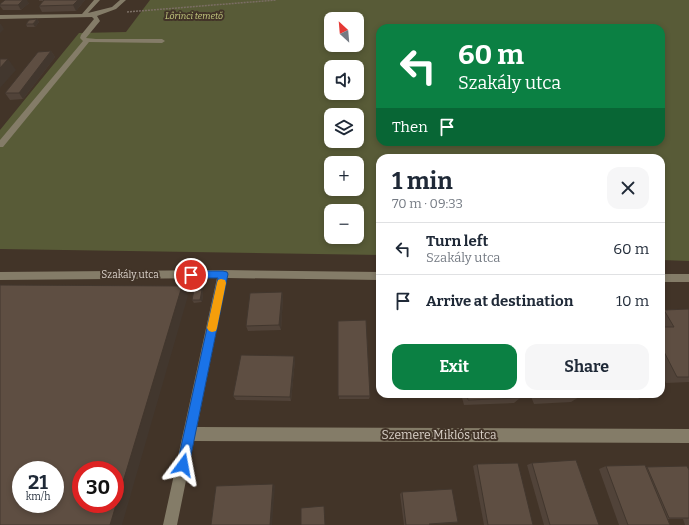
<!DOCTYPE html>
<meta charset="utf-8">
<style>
body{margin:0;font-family:Bitter,serif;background:#f6f6f7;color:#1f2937;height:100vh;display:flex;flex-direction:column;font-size:15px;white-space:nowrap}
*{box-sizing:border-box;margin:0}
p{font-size:13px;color:#747a83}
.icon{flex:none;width:22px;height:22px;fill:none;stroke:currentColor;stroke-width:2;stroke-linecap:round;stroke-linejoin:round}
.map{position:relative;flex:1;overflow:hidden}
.details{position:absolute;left:376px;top:154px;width:289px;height:244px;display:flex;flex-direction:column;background:#fff;border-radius:12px;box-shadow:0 2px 6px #0003}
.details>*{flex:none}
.guide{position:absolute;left:376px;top:24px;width:289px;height:122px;border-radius:12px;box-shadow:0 2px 6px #0003;background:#0b8043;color:#fff;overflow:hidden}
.needle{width:26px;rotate:334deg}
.buttons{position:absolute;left:324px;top:12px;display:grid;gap:8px}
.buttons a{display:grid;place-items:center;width:40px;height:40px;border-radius:8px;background:#fff;box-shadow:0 2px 6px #0003;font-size:20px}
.speed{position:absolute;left:12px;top:461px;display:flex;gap:8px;font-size:20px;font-weight:700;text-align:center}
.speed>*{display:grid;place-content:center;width:52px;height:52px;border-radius:50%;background:#fff;box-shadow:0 2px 6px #0003;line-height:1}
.speed small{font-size:10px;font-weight:400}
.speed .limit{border:6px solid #d22;background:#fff;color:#111}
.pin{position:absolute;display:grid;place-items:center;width:34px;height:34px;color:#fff;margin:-17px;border:2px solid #fff;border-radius:50%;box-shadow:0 1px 4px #0007}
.me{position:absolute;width:44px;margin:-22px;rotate:13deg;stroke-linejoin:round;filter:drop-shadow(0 0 3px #0008)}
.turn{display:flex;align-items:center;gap:14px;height:84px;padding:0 16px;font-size:18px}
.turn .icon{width:52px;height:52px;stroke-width:2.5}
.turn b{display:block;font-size:28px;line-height:34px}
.then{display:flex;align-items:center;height:38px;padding:0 16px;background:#0003;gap:8px;font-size:15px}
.round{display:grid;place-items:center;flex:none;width:42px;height:42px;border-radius:12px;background:#f6f6f7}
.overview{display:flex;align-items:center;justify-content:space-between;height:68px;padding:0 16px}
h1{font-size:24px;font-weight:700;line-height:30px}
.primary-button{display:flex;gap:8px;margin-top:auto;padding:8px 16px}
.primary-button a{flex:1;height:46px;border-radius:12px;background:#0b8043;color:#fff;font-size:16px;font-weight:700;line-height:46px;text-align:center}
.primary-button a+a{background:#f6f6f7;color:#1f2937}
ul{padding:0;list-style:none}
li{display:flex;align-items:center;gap:12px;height:52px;padding:0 16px;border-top:1px solid #e0e1e3}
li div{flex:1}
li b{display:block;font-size:15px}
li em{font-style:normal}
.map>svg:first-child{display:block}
</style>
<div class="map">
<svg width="689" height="525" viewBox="0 0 689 525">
<rect width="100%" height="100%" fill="#423428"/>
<path fill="#585b37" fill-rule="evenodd" d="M150,0H689V261L661,260V158H380V255L0,249V130L79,33L126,32ZM331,19H357V45H331ZM380,28H661V142H380ZM331,67H357V93H331ZM331,115H357V141H331ZM331,163H357V189H331ZM331,211H357V237H331Z"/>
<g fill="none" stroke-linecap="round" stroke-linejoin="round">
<polyline stroke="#7b6e64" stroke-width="1.5" stroke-dasharray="2 1" stroke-linecap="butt" points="127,12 276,0"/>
<g fill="#847c68" fill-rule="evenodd">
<polygon points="94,0 100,0 88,13 112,7 120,0 126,0 116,9 97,16 100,21 86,38 96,39 162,39 165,41 162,43 89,42 3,147 0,147 0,140 83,41 80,38 81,35 94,19 92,17 0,19 0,15 82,14"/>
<polygon points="223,270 380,272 380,280 227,278 197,427 689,429 689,443 194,441 177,525 163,525 217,278 0,280 0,272"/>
<rect x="661" y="274" width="28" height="8"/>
</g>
</g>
<g fill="#514339">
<polygon points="39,0 85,0 76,11 42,12 39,6 43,1 39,1"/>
<polygon points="29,3 21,10 3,10 0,6 0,4"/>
<polygon points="37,19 39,22 35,27 27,27 26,24"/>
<polygon points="51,51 55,57 23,99 10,100 5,93"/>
<polygon points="202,290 203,292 202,302 194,303 192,300"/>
<polygon points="282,292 283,297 281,330 248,331 246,326"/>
<polygon points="689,309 689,382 666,383 661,373 661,312 664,310"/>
<polygon points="338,321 370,396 369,399 339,399"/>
<polygon points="294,356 295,360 291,401 236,400 233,396"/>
<polygon points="461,394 519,394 520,398 514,403 464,405"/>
<polygon points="530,394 578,394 579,397 571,402 534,404"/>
<polygon points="596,394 644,394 645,395 638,399 597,398"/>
<polygon points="532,463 599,525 544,525 527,465"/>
<polygon points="477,464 533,525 484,525 473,466"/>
<polygon points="606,466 646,467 647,467 689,470 689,525 685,525 683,519 668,519 670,525 619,525 599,469"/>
<polygon points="402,492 458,522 455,523 429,524 430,525 404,525 400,494"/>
</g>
<g fill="#42372e">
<polygon points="23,0 27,0 29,3 21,10 18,5"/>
<polygon points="78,0 85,0 76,11 73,5"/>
<polygon points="37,19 39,22 35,27 33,24"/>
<polygon points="0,24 1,24 4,29 0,33"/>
<polygon points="51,51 55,57 23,99 19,93"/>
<polygon points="8,59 16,70 0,88 0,68"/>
<polygon points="182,286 188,296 122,525 110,525"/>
<polygon points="202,290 203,292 202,302 200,300"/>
<polygon points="282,292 283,297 281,330 279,325"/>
<polygon points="294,356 295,360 291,401 290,397"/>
<polygon points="273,484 275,486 272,525 270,525"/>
</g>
<g fill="#5e4e42" stroke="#42372e" fill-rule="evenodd">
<polygon points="5,0 23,0 18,5 0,5 0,4"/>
<polygon points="44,0 78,0 73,5 39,6"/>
<polygon points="37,19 33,24 26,24 29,20"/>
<polygon points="51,51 19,93 5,93 38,52"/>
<polygon points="0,59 8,59 0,68"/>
<path d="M0,285L182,286L110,525H0ZM21,470H55V504H21ZM81,470H115V504H81Z"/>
<polygon points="194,290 202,290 200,300 192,300"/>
<polygon points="282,292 279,325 246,326 250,293"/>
<polygon points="689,309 689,377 677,377 661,346 661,327 674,327 664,310"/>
<polygon points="366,320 370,396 338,396 338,321"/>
<polygon points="241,355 294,356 290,397 233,396"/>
<polygon points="467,394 519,394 520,398 468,400"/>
<polygon points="539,394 578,394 579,397 540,398"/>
<polygon points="603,394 644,394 645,395 603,395"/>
<polygon points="576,460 599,525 550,525 532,463"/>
<polygon points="518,463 533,525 488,525 477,464"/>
<polygon points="645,465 670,525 628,525 606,466"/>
<polygon points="687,466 689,470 689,518 669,518 647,467"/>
<polygon points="273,484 270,525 211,525 216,486"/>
<polygon points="452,489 458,522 429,524 430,525 406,525 402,492"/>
<polygon points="324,506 325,525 301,525 301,508"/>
</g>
<polygon fill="#1a73e8" stroke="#114b97" points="191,271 223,271 227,272 228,274 189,465 187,469 183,471 178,469 177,465 218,278 191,278 188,277 187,275 188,272"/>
<polygon fill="#f59e0b" points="221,279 225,280 226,283 217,328 216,331 212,332 209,331 207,328 217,283 218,280"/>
<g text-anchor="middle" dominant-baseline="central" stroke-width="4" stroke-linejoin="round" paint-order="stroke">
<g font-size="9" font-style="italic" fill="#c6cd81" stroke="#423428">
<text x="194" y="16">Lőrinci temető</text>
</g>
<g font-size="10" fill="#dbd2ca" stroke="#423428">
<text x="130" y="275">Szakály utca</text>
</g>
<g font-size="12" fill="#dbd2ca" stroke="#423428">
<text x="439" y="435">Szemere Miklós utca</text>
</g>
</g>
</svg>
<div class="buttons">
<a><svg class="needle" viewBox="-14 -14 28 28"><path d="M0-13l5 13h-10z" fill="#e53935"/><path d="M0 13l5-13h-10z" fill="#747a83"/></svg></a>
<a><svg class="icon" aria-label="sound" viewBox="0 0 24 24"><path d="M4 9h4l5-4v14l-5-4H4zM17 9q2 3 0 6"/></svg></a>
<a><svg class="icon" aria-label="layers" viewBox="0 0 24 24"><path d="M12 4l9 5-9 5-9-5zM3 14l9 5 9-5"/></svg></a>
<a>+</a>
<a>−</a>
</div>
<div class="speed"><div>21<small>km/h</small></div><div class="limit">30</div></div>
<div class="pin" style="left:191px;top:275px;background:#d93025"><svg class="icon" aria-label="arrive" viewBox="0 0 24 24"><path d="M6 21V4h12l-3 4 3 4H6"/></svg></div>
<svg class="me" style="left:183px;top:465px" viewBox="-20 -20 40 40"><path d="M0-17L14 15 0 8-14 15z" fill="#1a73e8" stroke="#fff" stroke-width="4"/></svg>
<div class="guide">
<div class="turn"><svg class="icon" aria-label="left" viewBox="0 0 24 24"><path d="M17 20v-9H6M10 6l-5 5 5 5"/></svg><div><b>60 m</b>Szakály utca</div></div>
<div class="then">Then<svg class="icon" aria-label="arrive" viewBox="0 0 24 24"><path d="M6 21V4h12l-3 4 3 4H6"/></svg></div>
</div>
<section class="details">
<div class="overview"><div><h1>1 min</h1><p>70 m · 09:33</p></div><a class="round"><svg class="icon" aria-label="close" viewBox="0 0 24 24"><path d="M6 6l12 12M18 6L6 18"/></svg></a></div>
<ul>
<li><svg class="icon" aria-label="left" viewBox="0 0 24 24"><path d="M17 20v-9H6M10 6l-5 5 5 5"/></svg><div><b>Turn left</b><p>Szakály utca</p></div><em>60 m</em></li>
<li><svg class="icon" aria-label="arrive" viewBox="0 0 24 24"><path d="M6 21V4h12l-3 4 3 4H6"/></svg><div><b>Arrive at destination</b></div><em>10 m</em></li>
</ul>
<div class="primary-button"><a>Exit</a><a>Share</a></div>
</section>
</div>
